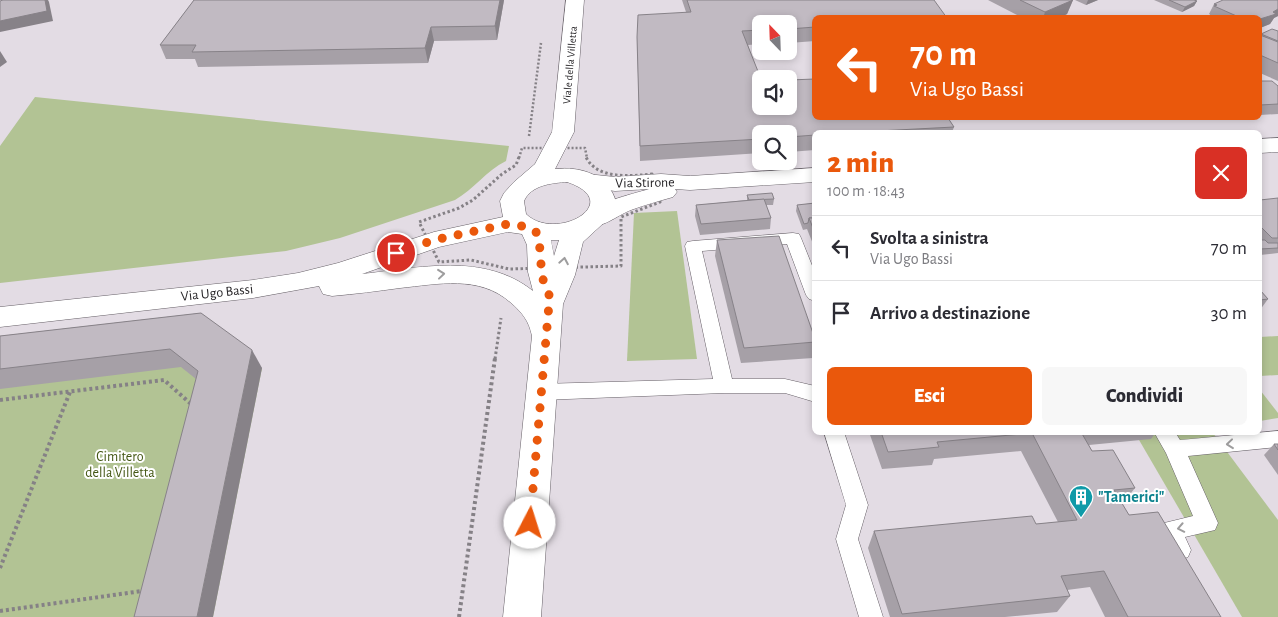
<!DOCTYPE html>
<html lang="it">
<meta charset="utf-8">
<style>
body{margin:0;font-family:"Alegreya Sans",sans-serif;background:#f7f7f7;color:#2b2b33;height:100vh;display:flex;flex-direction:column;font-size:19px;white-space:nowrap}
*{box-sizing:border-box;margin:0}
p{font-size:16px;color:#7c7c81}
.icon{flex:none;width:28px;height:28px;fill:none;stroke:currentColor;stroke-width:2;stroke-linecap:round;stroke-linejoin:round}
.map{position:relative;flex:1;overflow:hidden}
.details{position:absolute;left:812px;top:130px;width:450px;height:305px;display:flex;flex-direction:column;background:#fff;border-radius:8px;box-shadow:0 2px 8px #0003}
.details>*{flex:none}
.top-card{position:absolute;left:812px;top:15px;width:450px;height:105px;border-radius:8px;box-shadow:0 2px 8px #0003;background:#ea580c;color:#fff;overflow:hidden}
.needle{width:32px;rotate:337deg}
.fabs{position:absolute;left:752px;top:15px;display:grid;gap:10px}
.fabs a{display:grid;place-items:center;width:45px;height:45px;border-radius:8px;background:#fff;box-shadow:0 2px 8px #0003;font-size:25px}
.pin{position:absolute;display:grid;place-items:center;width:42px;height:42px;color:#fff;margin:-21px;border:2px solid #fff;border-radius:50%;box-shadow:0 1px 5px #0007}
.me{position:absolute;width:55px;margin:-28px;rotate:5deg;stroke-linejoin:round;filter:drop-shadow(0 0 4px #0008)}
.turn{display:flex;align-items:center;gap:18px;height:105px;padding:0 15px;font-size:22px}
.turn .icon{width:65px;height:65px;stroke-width:2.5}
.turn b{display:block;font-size:35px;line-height:42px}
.round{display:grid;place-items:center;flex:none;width:52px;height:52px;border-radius:8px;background:#f7f7f7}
.overview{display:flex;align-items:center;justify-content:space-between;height:85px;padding:0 15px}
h1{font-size:30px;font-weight:800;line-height:38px;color:#ea580c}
.cta{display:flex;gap:10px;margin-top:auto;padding:10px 15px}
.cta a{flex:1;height:58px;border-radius:8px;background:#ea580c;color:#fff;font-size:20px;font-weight:800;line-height:58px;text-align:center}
.cta a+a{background:#f7f7f7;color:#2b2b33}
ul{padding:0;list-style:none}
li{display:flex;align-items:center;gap:15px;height:65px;padding:0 15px;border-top:1px solid #e1e1e2}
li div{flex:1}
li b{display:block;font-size:19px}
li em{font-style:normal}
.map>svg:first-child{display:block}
</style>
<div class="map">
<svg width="1278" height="617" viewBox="0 0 1278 617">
<rect width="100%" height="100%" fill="#e3dce4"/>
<g fill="#b2c394">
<path d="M35,97L509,146L506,161C486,171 474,189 455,200L340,238L286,251L0,283V146Z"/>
<polygon points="677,211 697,359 627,361 634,213"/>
<polygon points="1278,336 1278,375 1260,376 1260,337"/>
<polygon points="0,356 262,368 213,617 0,617"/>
<polygon points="1260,390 1278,413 1278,418 1260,421"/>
<polygon points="1135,433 1213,433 1278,520 1278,617 1242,617"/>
</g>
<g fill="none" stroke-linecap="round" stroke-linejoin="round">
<g stroke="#666067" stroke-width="1">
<g id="lane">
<polygon points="793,233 799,234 801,238 815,273 815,301 809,299 806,295 787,244 702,251 732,379 785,379 815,386 815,402 785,393 724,393 541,400 534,397 531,392 534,387 541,384 713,379 685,246 687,242 693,241"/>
<polygon points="1278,431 1278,447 1188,456 1218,523 1215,530 1185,537 1191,550 1188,557 1180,560 1172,557 1157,531 1160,524 1193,516 1166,453 1154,432 1175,432 1180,440"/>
<polygon points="824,432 844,432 868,505 858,539 883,617 859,617 836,539 846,505"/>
</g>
</g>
<g stroke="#666067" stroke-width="1">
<g id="street">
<polygon points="1278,138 1278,152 1260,153 1260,139"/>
<path d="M815,168V182L690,190L675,189L677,192L673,197C659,201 644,205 631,210C615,216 604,229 586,225L583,219C594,202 630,195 649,189L615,191L579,186L575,181L579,176L587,174L615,177L661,174L690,176Z"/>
</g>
</g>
<g stroke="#666067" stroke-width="1">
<path id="secondary" d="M566,0H584L574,132L555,169C581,166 609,175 616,202L608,219L583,242L575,275L563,304L541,617H503L532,336C529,321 522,312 510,302C479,275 438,284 400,288C378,291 355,294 332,296L323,294L319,286L253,298L0,327V307L253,280L298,273L338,263L434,232L503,217L500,201L504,193L514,182L535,164L552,132ZM567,182C627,202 556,243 526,214L524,201C531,185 552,183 567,182ZM508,232L522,234L527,245L528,272L533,291C484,252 419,268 362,274L439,247ZM551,240H559L554,256Z"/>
</g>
<g stroke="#858186" stroke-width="2.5" stroke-dasharray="2 2" stroke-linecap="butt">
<polyline points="529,136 541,43"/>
<polyline points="519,158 522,148 585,148 587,158"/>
</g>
<g stroke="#858186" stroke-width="3" stroke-dasharray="2.5 2.5" stroke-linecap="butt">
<path d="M519,157L516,165L502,174L473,200L459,208L419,222L439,262L471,260L509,269L621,266V217L660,202L652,174C631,176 597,180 586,157"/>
<polyline points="495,359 501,318"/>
</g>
<g stroke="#858186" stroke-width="4" stroke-dasharray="3 3" stroke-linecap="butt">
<polyline points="0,400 164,380 191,404"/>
<polyline points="0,568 70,392"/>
<polyline points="0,611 142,591"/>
<polyline points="459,617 495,358"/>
</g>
<use href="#lane" fill="#fff" fill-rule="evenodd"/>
<use href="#street" fill="#fff" fill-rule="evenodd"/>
<use href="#secondary" fill="#fff" fill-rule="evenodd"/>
</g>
<g fill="#a6a0a7">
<polygon points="194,0 504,0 497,40 434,41 428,63 198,67 195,59 166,59 160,45"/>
<polygon points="682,0 934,0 815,18 815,41 789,43 789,24 761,24 761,44 748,45 761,106 954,127 952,132 815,132 815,150 789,152 789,134 761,134 761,153 640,161 637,37 686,12"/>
<polygon points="988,0 1073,0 1067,14 1059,18 1023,18"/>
<polygon points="1075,0 1098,0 1086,5"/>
<polygon points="1154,0 1194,0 1197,1 1194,6 1182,12"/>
<polygon points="1278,0 1278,16 1274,18 1270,24 1260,28 1260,18 1212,18 1209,16 1210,14 1209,14 1214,4"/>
<polygon points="1278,31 1278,81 1260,73 1260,35 1261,34"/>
<polygon points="1260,81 1278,86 1278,114 1260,115"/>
<polygon points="747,195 774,199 773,205 766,205 771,218 770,229 700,235 695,216 696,205 747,200"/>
<polygon points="1278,199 1278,253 1260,255 1260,200"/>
<polygon points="815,203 815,249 807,229 803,230 796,211 797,205"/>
<polygon points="717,240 815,339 815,347 813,358 741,363 715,256"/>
<polygon points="1260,290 1268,299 1260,310"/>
<polygon points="201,313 262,368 196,379 181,367 0,389 0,336"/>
<polygon points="869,432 1156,432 1151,439 1089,445 1092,451 1135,488 1122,504 1129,515 1221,617 1105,617 1090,587 1067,590 1070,596 1057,612 1005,617 890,617 868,548 874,531 1036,524 1058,522 1021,451 934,459 932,465 882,469"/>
<polygon points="1274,444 1278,444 1278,475 1264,455"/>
</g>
<g fill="#878288">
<polygon points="45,0 48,0 49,2 53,21 0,32 0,21"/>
<polygon points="500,0 504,0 497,40 495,26"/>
<polygon points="1073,0 1067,14 1059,18 1043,18 1045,12"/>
<polygon points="1088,0 1098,0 1086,5"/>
<polygon points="1197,1 1194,6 1182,12 1185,7"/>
<polygon points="1278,9 1278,16 1274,18 1270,24 1260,28 1260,19"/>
<polygon points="431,27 434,41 428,63 425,48"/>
<polygon points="0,51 7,62 0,67"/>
<polygon points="252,350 262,368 213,617 197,617"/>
</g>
<g fill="#c1bac2" stroke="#878288">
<polygon points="3,0 45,0 47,11 0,21 0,1"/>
<polygon points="194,0 500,0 495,26 431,27 425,48 192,52 196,45 160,45"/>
<polygon points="687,0 934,0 947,18 815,18 815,27 789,29 789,24 761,24 761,30 742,31 761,79 761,106 789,106 789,80 815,79 815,118 948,118 954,127 859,132 815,132 815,135 789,137 789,134 761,134 761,139 640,146 637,37 638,15 691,12"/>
<polygon points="1020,0 1073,0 1045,12"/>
<polygon points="1169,0 1194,0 1197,1 1185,7"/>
<polygon points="1223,0 1278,0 1278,9 1273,12 1276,14 1260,19 1260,18 1241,18 1214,6 1217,5 1214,4"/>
<polygon points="1272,29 1278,31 1278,41 1261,34"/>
<polygon points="1260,35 1278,42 1278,63 1260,55"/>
<polygon points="1260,81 1272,81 1278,86 1278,104 1260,105"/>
<polygon points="772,193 774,199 749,200 747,195"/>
<polygon points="1278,198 1278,238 1272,238 1260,226 1260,200"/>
<polygon points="764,199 771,218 701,224 696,205"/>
<polygon points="815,203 815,218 809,218 808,223 804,224 797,205"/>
<polygon points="809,218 815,218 815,233"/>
<polygon points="779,236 815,339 815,342 744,348 717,240"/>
<polygon points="1260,240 1265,240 1268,243 1278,243 1278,248 1260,249"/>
<polygon points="1260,290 1268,299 1260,300"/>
<polygon points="201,313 252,350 197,617 134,617 198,371 170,349 0,369 0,336"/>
<polygon points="881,432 1081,432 1092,451 1113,450 1135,488 1114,490 1129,515 1158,512 1221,617 1128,617 1104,571 1061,576 1070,596 902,614 874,531 1032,516 1036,524 1077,520 1032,433 937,442 939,447 888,452"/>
<polygon points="1274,444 1278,444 1278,450"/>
</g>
<defs><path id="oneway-chevron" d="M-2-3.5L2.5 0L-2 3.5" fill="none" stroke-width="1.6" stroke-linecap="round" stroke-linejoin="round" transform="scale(1.25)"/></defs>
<g stroke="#9e9d9e">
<use href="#oneway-chevron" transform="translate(564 261) rotate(-80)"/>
<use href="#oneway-chevron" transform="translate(441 274) rotate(-6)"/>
<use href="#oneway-chevron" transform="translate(1230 444) rotate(174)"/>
<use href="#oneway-chevron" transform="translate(1181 528) rotate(169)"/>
</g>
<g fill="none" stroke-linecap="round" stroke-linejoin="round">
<polyline stroke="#ea580c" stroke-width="9" stroke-dasharray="0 16.2" points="396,253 434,240 508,224 528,227 536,232 539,238 542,277 549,294 549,304 530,523"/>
</g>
<defs>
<g id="building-pin" transform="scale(1.25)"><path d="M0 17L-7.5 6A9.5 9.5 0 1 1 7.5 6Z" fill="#0f9aa8" stroke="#fff"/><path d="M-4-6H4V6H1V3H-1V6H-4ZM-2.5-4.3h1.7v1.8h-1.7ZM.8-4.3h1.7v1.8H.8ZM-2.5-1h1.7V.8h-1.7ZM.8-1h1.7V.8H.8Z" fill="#fff"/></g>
</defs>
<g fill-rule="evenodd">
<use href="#building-pin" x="1081" y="497"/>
</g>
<g text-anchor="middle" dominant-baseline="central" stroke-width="4" stroke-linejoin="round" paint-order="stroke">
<g font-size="11" fill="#272528" stroke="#fff">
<text transform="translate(570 65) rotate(-85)">Viale della Villetta</text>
</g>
<g font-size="14" fill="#272528" stroke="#fff">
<text transform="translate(645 183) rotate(-1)">Via Stirone</text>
<text transform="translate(217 293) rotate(-6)">Via Ugo Bassi</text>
</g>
<g font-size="14" fill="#445714" stroke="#fff">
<text x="120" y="457">Cimitero<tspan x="120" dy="16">della Villetta</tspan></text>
</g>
<g font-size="16" font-weight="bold" fill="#0d838f" stroke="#fff" text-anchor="start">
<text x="1098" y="497">"Tamerici"</text>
</g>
</g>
</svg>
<div class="fabs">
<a><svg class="needle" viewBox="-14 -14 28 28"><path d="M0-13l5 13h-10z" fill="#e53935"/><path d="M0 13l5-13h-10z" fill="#7c7c81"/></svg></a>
<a><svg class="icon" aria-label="sound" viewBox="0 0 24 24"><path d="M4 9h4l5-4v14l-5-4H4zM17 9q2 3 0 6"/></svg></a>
<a><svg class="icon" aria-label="search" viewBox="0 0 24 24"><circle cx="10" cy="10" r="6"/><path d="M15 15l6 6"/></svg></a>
</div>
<div class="pin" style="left:396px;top:253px;background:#d93025"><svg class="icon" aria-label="arrive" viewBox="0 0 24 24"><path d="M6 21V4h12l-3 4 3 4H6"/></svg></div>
<svg class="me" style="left:530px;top:523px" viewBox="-20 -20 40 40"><circle r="19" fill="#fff"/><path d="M0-13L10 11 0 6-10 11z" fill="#ea580c"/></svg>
<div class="top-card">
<div class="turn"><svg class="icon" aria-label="left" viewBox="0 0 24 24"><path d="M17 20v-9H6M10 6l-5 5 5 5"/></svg><div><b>70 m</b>Via Ugo Bassi</div></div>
</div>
<section class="details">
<div class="overview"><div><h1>2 min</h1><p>100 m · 18:43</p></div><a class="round" style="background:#d93025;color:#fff"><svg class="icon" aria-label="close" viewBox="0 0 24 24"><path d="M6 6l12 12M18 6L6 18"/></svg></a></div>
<ul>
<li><svg class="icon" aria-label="left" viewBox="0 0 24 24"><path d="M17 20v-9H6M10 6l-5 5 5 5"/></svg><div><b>Svolta a sinistra</b><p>Via Ugo Bassi</p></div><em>70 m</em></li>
<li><svg class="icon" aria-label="arrive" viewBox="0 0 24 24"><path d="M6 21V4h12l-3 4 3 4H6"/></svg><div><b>Arrivo a destinazione</b></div><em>30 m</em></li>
</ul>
<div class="cta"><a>Esci</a><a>Condividi</a></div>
</section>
</div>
